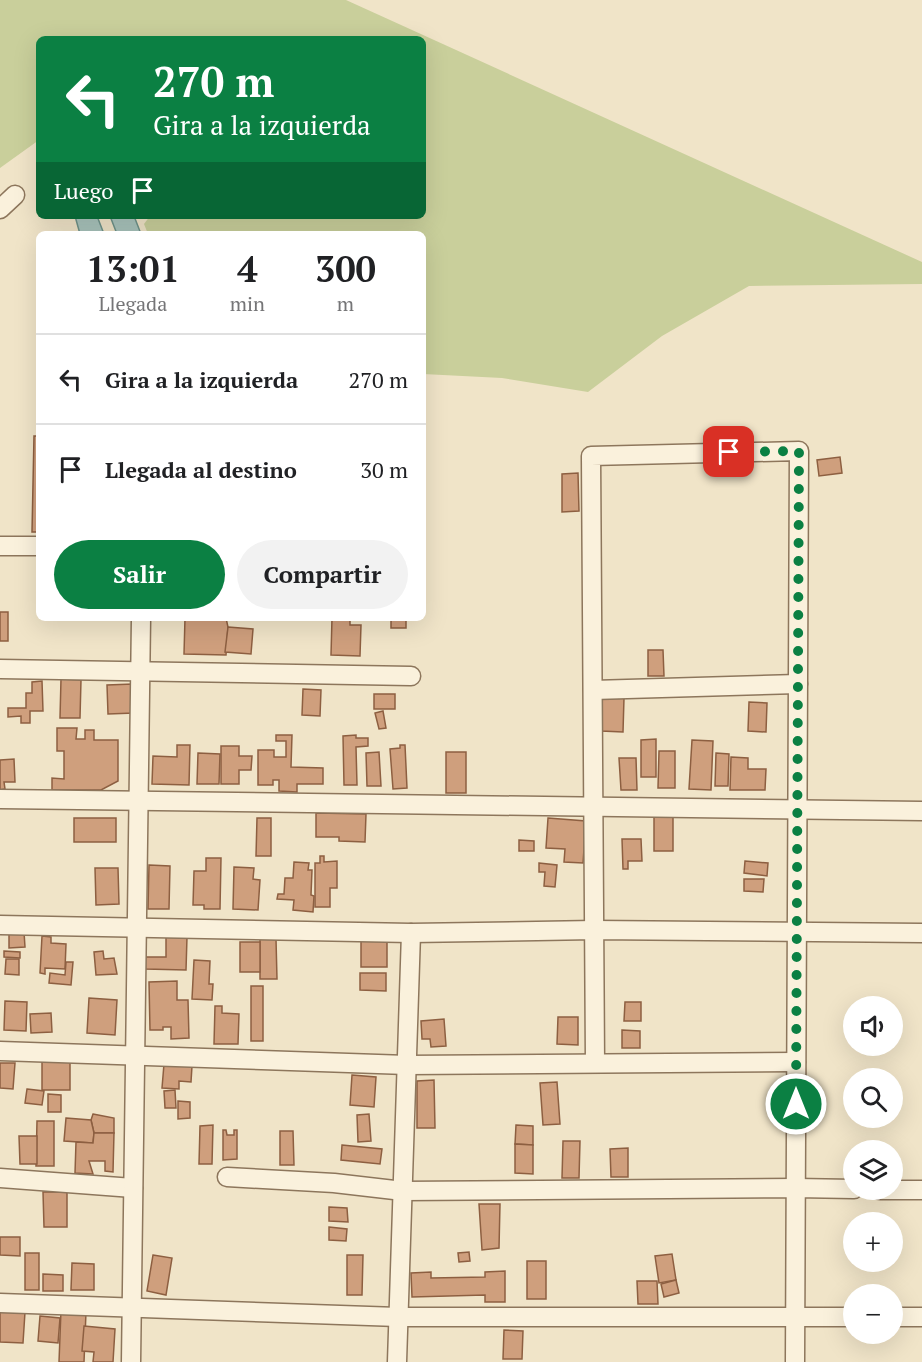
<!DOCTYPE html>
<html lang="es">
<meta charset="utf-8">
<style>
body{margin:0;font-family:"PT Serif",serif;background:#f2f2f2;color:#202124;height:100vh;display:flex;flex-direction:column;font-size:22px;white-space:nowrap}
*{box-sizing:border-box;margin:0}
p{font-size:20px;color:#757577}
.icon{flex:none;width:33px;height:33px;fill:none;stroke:currentColor;stroke-width:2;stroke-linecap:round;stroke-linejoin:round}
.map{position:relative;flex:1;overflow:hidden}
.sheet{position:absolute;left:36px;top:231px;width:390px;height:390px;display:flex;flex-direction:column;background:#fff;border-radius:9px;box-shadow:0 6px 24px #0002}
.sheet>*{flex:none}
.top-card{position:absolute;left:36px;top:36px;width:390px;height:183px;border-radius:9px;box-shadow:0 6px 24px #0002;background:#0b8043;color:#fff;overflow:hidden}
.controls{position:absolute;left:843px;top:996px;display:grid;gap:12px}
.controls a{display:grid;place-items:center;width:60px;height:60px;border-radius:50%;background:#fff;box-shadow:0 6px 24px #0002;font-size:30px}
.pin{position:absolute;display:grid;place-items:center;width:51px;height:51px;color:#fff;margin:-26px;border-radius:12px;box-shadow:0 3px 9px #0006}
.me{position:absolute;width:66px;margin:-33px;rotate:0deg;stroke-linejoin:round;filter:drop-shadow(0 0 4px #0008)}
.turn{display:flex;align-items:center;gap:21px;height:126px;padding:0 18px;font-size:27px}
.turn .icon{width:78px;height:78px;stroke-width:2.5}
.turn b{display:block;font-size:42px;line-height:51px}
.then{display:flex;align-items:center;height:57px;padding:0 18px;background:#0003;gap:12px;font-size:22px}
.eta{display:flex;justify-content:space-evenly;align-items:center;height:102px;text-align:center}
.eta b{font-size:36px;font-weight:800;line-height:42px}
.button{display:flex;gap:12px;margin-top:auto;padding:12px 18px}
.button a{flex:1;height:69px;border-radius:36px;background:#0b8043;color:#fff;font-size:24px;font-weight:800;line-height:69px;text-align:center}
.button a+a{background:#f2f2f2;color:#202124}
ul{padding:0;list-style:none}
li{display:flex;align-items:center;gap:18px;height:90px;padding:0 18px;border-top:2px solid #e0e0e0}
li div{flex:1}
li b{display:block;font-size:22px}
li em{font-style:normal}
.map>svg:first-child{display:block}
</style>
<div class="map">
<svg width="922" height="1362" viewBox="0 0 922 1362">
<rect width="100%" height="100%" fill="#f0e4c8"/>
<polygon fill="#c9cf9b" points="0,0 346,0 922,262 922,284 749,286 662,336 588,392 502,378 423,374 423,234 148,234 144,224 150,216 423,216 423,39 39,39 39,140 0,168"/>
<g fill="#a9c4bc" stroke="#6f938a" stroke-width="1.5">
<polygon points="75,216 97,216 104,234 80,234"/>
<polygon points="110,216 134,216 141,234 117,234"/>
</g>
<g fill="#cf9f7d" stroke="#8d5f41" stroke-width="1.5">
<polygon points="34,436 39,436 39,532 32,532"/>
<polygon points="840,457 842,473 819,476 817,460"/>
<polygon points="578,473 579,511 562,512 562,474"/>
<rect x="0" y="612" width="8" height="29"/>
<polygon points="185,618 226,618 228,627 226,655 184,654"/>
<polygon points="332,618 350,618 350,625 361,625 360,656 331,655"/>
<rect x="391" y="618" width="15" height="10"/>
<polygon points="228,627 253,629 251,654 225,652"/>
<polygon points="648,650 663,650 664,676 648,676"/>
<polygon points="61,679 81,680 80,718 60,718"/>
<polygon points="42,681 43,711 30,711 30,723 21,723 21,716 8,717 8,708 26,708 26,693 32,693 32,682"/>
<polygon points="133,684 134,713 108,714 107,685"/>
<polygon points="303,689 321,690 320,716 302,715"/>
<rect x="374" y="694" width="21" height="15"/>
<polygon points="602,697 624,698 623,732 601,731"/>
<polygon points="749,702 767,703 766,732 748,731"/>
<polygon points="383,711 386,728 379,729 375,713"/>
<polygon points="57,728 77,728 76,739 85,739 85,730 94,730 94,740 118,740 118,781 101,790 52,790 52,778 64,779 64,751 57,751"/>
<polygon points="276,735 292,735 291,767 323,768 323,784 297,784 297,792 279,791 279,780 273,780 273,785 258,785 258,750 274,750 274,757 286,757 286,741 276,741"/>
<polygon points="356,735 356,738 368,738 368,746 356,747 357,785 344,785 343,736"/>
<polygon points="656,739 656,777 641,777 641,740"/>
<polygon points="692,740 713,741 711,790 689,789"/>
<polygon points="177,745 190,745 189,785 152,784 153,756 177,757"/>
<polygon points="400,745 405,745 407,788 393,789 390,749 400,748"/>
<polygon points="221,746 239,746 239,756 252,756 251,770 239,770 239,784 221,784"/>
<polygon points="659,751 675,751 675,788 658,788"/>
<polygon points="379,752 381,786 367,786 366,753"/>
<rect x="446" y="752" width="20" height="41"/>
<polygon points="198,753 220,754 219,784 197,784"/>
<polygon points="716,753 729,754 728,786 715,786"/>
<polygon points="731,757 748,758 748,769 766,769 765,790 730,790"/>
<polygon points="619,758 636,758 637,790 621,790"/>
<polygon points="14,759 15,782 4,782 5,789 0,790 0,760"/>
<polygon points="316,813 366,814 365,842 339,841 339,837 316,837"/>
<rect x="654" y="815" width="19" height="36"/>
<rect x="74" y="818" width="42" height="24"/>
<polygon points="257,818 271,818 271,856 256,856"/>
<polygon points="548,818 586,821 583,863 564,862 565,849 546,848"/>
<polygon points="622,839 641,839 642,861 628,861 628,869 623,869"/>
<polygon points="519,840 534,841 534,851 519,851"/>
<polygon points="320,856 324,856 324,862 337,861 337,888 330,888 330,907 315,907 315,863 320,863"/>
<polygon points="206,858 221,858 220,909 204,909 204,905 193,905 194,871 206,871"/>
<polygon points="745,861 768,863 767,876 744,873"/>
<polygon points="294,862 309,863 308,870 312,870 311,895 314,896 313,912 293,910 294,900 277,899 278,894 284,894 285,878 293,878"/>
<polygon points="539,863 557,865 555,887 544,886 545,872 539,872"/>
<polygon points="149,865 170,866 169,909 148,909"/>
<polygon points="234,867 254,868 253,879 260,880 258,910 233,909"/>
<polygon points="95,868 118,868 119,904 96,905"/>
<polygon points="744,879 764,879 763,892 744,891"/>
<polygon points="9,932 24,932 25,947 9,948"/>
<polygon points="42,936 51,937 51,943 66,944 65,969 45,968 45,974 40,973"/>
<polygon points="166,937 187,937 186,970 145,969 145,957 166,957"/>
<polygon points="260,939 276,939 277,979 260,979"/>
<polygon points="361,939 387,940 387,967 361,967"/>
<rect x="240" y="942" width="20" height="30"/>
<polygon points="4,951 20,952 20,958 4,957"/>
<polygon points="103,951 104,959 114,958 117,974 96,975 94,952"/>
<polygon points="6,959 19,959 19,975 5,974"/>
<polygon points="194,960 210,961 209,984 213,984 212,1000 192,999"/>
<polygon points="66,962 73,962 71,985 49,983 50,973 65,975"/>
<polygon points="360,973 386,973 386,991 360,990"/>
<polygon points="177,981 177,1000 188,1000 189,1038 171,1039 171,1027 163,1027 163,1030 150,1030 149,982"/>
<rect x="251" y="986" width="12" height="55"/>
<polygon points="89,998 117,1000 115,1035 87,1033"/>
<polygon points="5,1001 27,1002 26,1031 4,1030"/>
<polygon points="625,1002 641,1002 641,1021 624,1021"/>
<polygon points="215,1006 222,1006 222,1013 239,1014 238,1044 214,1044"/>
<polygon points="51,1013 52,1032 31,1033 30,1014"/>
<polygon points="558,1017 578,1017 578,1045 557,1044"/>
<polygon points="444,1019 446,1046 431,1047 430,1039 422,1039 421,1021"/>
<polygon points="622,1030 640,1031 640,1048 622,1048"/>
<rect x="42" y="1061" width="28" height="29"/>
<polygon points="0,1063 15,1063 13,1089 0,1088"/>
<polygon points="164,1064 192,1066 191,1082 179,1081 179,1089 162,1088"/>
<polygon points="352,1075 376,1077 374,1107 350,1105"/>
<polygon points="434,1080 435,1128 417,1128 417,1081"/>
<polygon points="557,1082 560,1124 543,1125 540,1083"/>
<polygon points="27,1089 44,1091 42,1105 25,1103"/>
<polygon points="175,1090 176,1108 165,1108 164,1091"/>
<polygon points="48,1094 61,1095 61,1112 48,1112"/>
<polygon points="178,1101 190,1102 190,1118 178,1119"/>
<polygon points="93,1114 114,1118 114,1133 94,1133 91,1120"/>
<polygon points="369,1114 371,1141 358,1142 357,1115"/>
<polygon points="66,1118 91,1120 94,1133 93,1143 64,1141"/>
<polygon points="37,1121 54,1121 54,1166 36,1166"/>
<polygon points="213,1125 212,1164 199,1164 200,1126"/>
<polygon points="516,1125 533,1126 533,1145 515,1144"/>
<polygon points="223,1130 226,1130 227,1135 234,1135 234,1130 237,1130 237,1159 223,1160"/>
<polygon points="280,1131 293,1131 294,1165 280,1165"/>
<polygon points="94,1133 114,1133 113,1172 105,1171 105,1161 89,1161 93,1174 75,1173 76,1142 93,1143"/>
<polygon points="19,1136 37,1136 37,1164 20,1164"/>
<polygon points="563,1141 580,1141 579,1178 562,1178"/>
<polygon points="515,1144 533,1145 533,1174 515,1173"/>
<polygon points="342,1145 382,1149 380,1164 341,1160"/>
<polygon points="628,1148 628,1177 611,1177 610,1149"/>
<polygon points="43,1192 67,1192 67,1227 44,1227"/>
<polygon points="479,1204 500,1204 499,1248 482,1250"/>
<polygon points="329,1207 347,1208 348,1222 329,1221"/>
<polygon points="329,1227 347,1229 346,1241 329,1240"/>
<polygon points="0,1237 20,1237 20,1256 0,1255"/>
<polygon points="469,1252 470,1261 459,1262 458,1253"/>
<rect x="25" y="1253" width="14" height="37"/>
<polygon points="672,1254 676,1280 659,1283 655,1256"/>
<polygon points="153,1255 172,1258 166,1295 147,1291"/>
<polygon points="347,1255 363,1255 362,1295 347,1295"/>
<rect x="527" y="1261" width="19" height="38"/>
<polygon points="72,1263 94,1264 94,1290 71,1290"/>
<polygon points="505,1271 505,1302 485,1302 485,1295 412,1297 411,1273 431,1272 431,1278 485,1277 485,1272"/>
<polygon points="43,1274 63,1275 63,1291 43,1291"/>
<polygon points="676,1280 679,1293 664,1297 661,1284"/>
<polygon points="637,1281 657,1281 658,1304 638,1304"/>
<polygon points="61,1310 86,1312 84,1362 59,1362"/>
<polygon points="0,1311 25,1312 23,1343 0,1342"/>
<polygon points="40,1316 60,1318 58,1343 38,1341"/>
<polygon points="84,1326 115,1329 113,1362 93,1362 94,1352 82,1351"/>
<polygon points="504,1330 523,1331 522,1359 503,1359"/>
</g>
<g fill="none" stroke-linecap="round" stroke-linejoin="round">
<g stroke="#8d765c" stroke-width="21">
<g id="minor">
<polyline points="0,209 15,195"/>
<polyline points="0,546 39,546"/>
<polyline points="0,669 411,676"/>
<polyline points="593,690 798,684"/>
<polyline points="0,799 922,811"/>
<polyline points="0,925 411,933 594,930 922,933"/>
<polyline points="0,1051 407,1065 796,1062"/>
<polyline points="595,1063 591,456 799,451 795,1362"/>
<polyline points="227,1177 334,1183 403,1191 796,1188 854,1189"/>
<polyline points="0,1178 133,1188"/>
<polyline points="880,1190 922,1190"/>
<polyline points="0,1303 398,1317 854,1317"/>
<polyline points="892,1317 922,1317"/>
<polyline points="131,1362 141,618"/>
<polyline points="397,1362 411,933"/>
</g>
</g>
<use href="#minor" stroke="#faf1dc" stroke-width="18"/>
</g>
<g fill="none" stroke-linecap="round" stroke-linejoin="round">
<polyline stroke="#0b8043" stroke-width="10" stroke-dasharray="0 18" points="729,452 799,451 796,1104"/>
</g>
</svg>
<div class="controls">
<a><svg class="icon" aria-label="sound" viewBox="0 0 24 24"><path d="M4 9h4l5-4v14l-5-4H4zM17 9q2 3 0 6"/></svg></a>
<a><svg class="icon" aria-label="search" viewBox="0 0 24 24"><circle cx="10" cy="10" r="6"/><path d="M15 15l6 6"/></svg></a>
<a><svg class="icon" aria-label="layers" viewBox="0 0 24 24"><path d="M12 4l9 5-9 5-9-5zM3 14l9 5 9-5"/></svg></a>
<a>+</a>
<a>−</a>
</div>
<div class="pin" style="left:729px;top:452px;background:#d93025"><svg class="icon" aria-label="arrive" viewBox="0 0 24 24"><path d="M6 21V4h12l-3 4 3 4H6"/></svg></div>
<svg class="me" style="left:796px;top:1104px" viewBox="-20 -20 40 40"><circle r="17" fill="#0b8043" stroke="#fff" stroke-width="3"/><path d="M0-11L8 9 0 5-8 9z" fill="#fff"/></svg>
<div class="top-card">
<div class="turn"><svg class="icon" aria-label="left" viewBox="0 0 24 24"><path d="M17 20v-9H6M10 6l-5 5 5 5"/></svg><div><b>270 m</b>Gira a la izquierda</div></div>
<div class="then">Luego<svg class="icon" aria-label="arrive" viewBox="0 0 24 24"><path d="M6 21V4h12l-3 4 3 4H6"/></svg></div>
</div>
<section class="sheet">
<div class="eta">
<div><b>13:01</b><p>Llegada</p></div>
<div><b>4</b><p>min</p></div>
<div><b>300</b><p>m</p></div>
</div>
<ul>
<li><svg class="icon" aria-label="left" viewBox="0 0 24 24"><path d="M17 20v-9H6M10 6l-5 5 5 5"/></svg><div><b>Gira a la izquierda</b></div><em>270 m</em></li>
<li><svg class="icon" aria-label="arrive" viewBox="0 0 24 24"><path d="M6 21V4h12l-3 4 3 4H6"/></svg><div><b>Llegada al destino</b></div><em>30 m</em></li>
</ul>
<div class="button"><a>Salir</a><a>Compartir</a></div>
</section>
</div>
